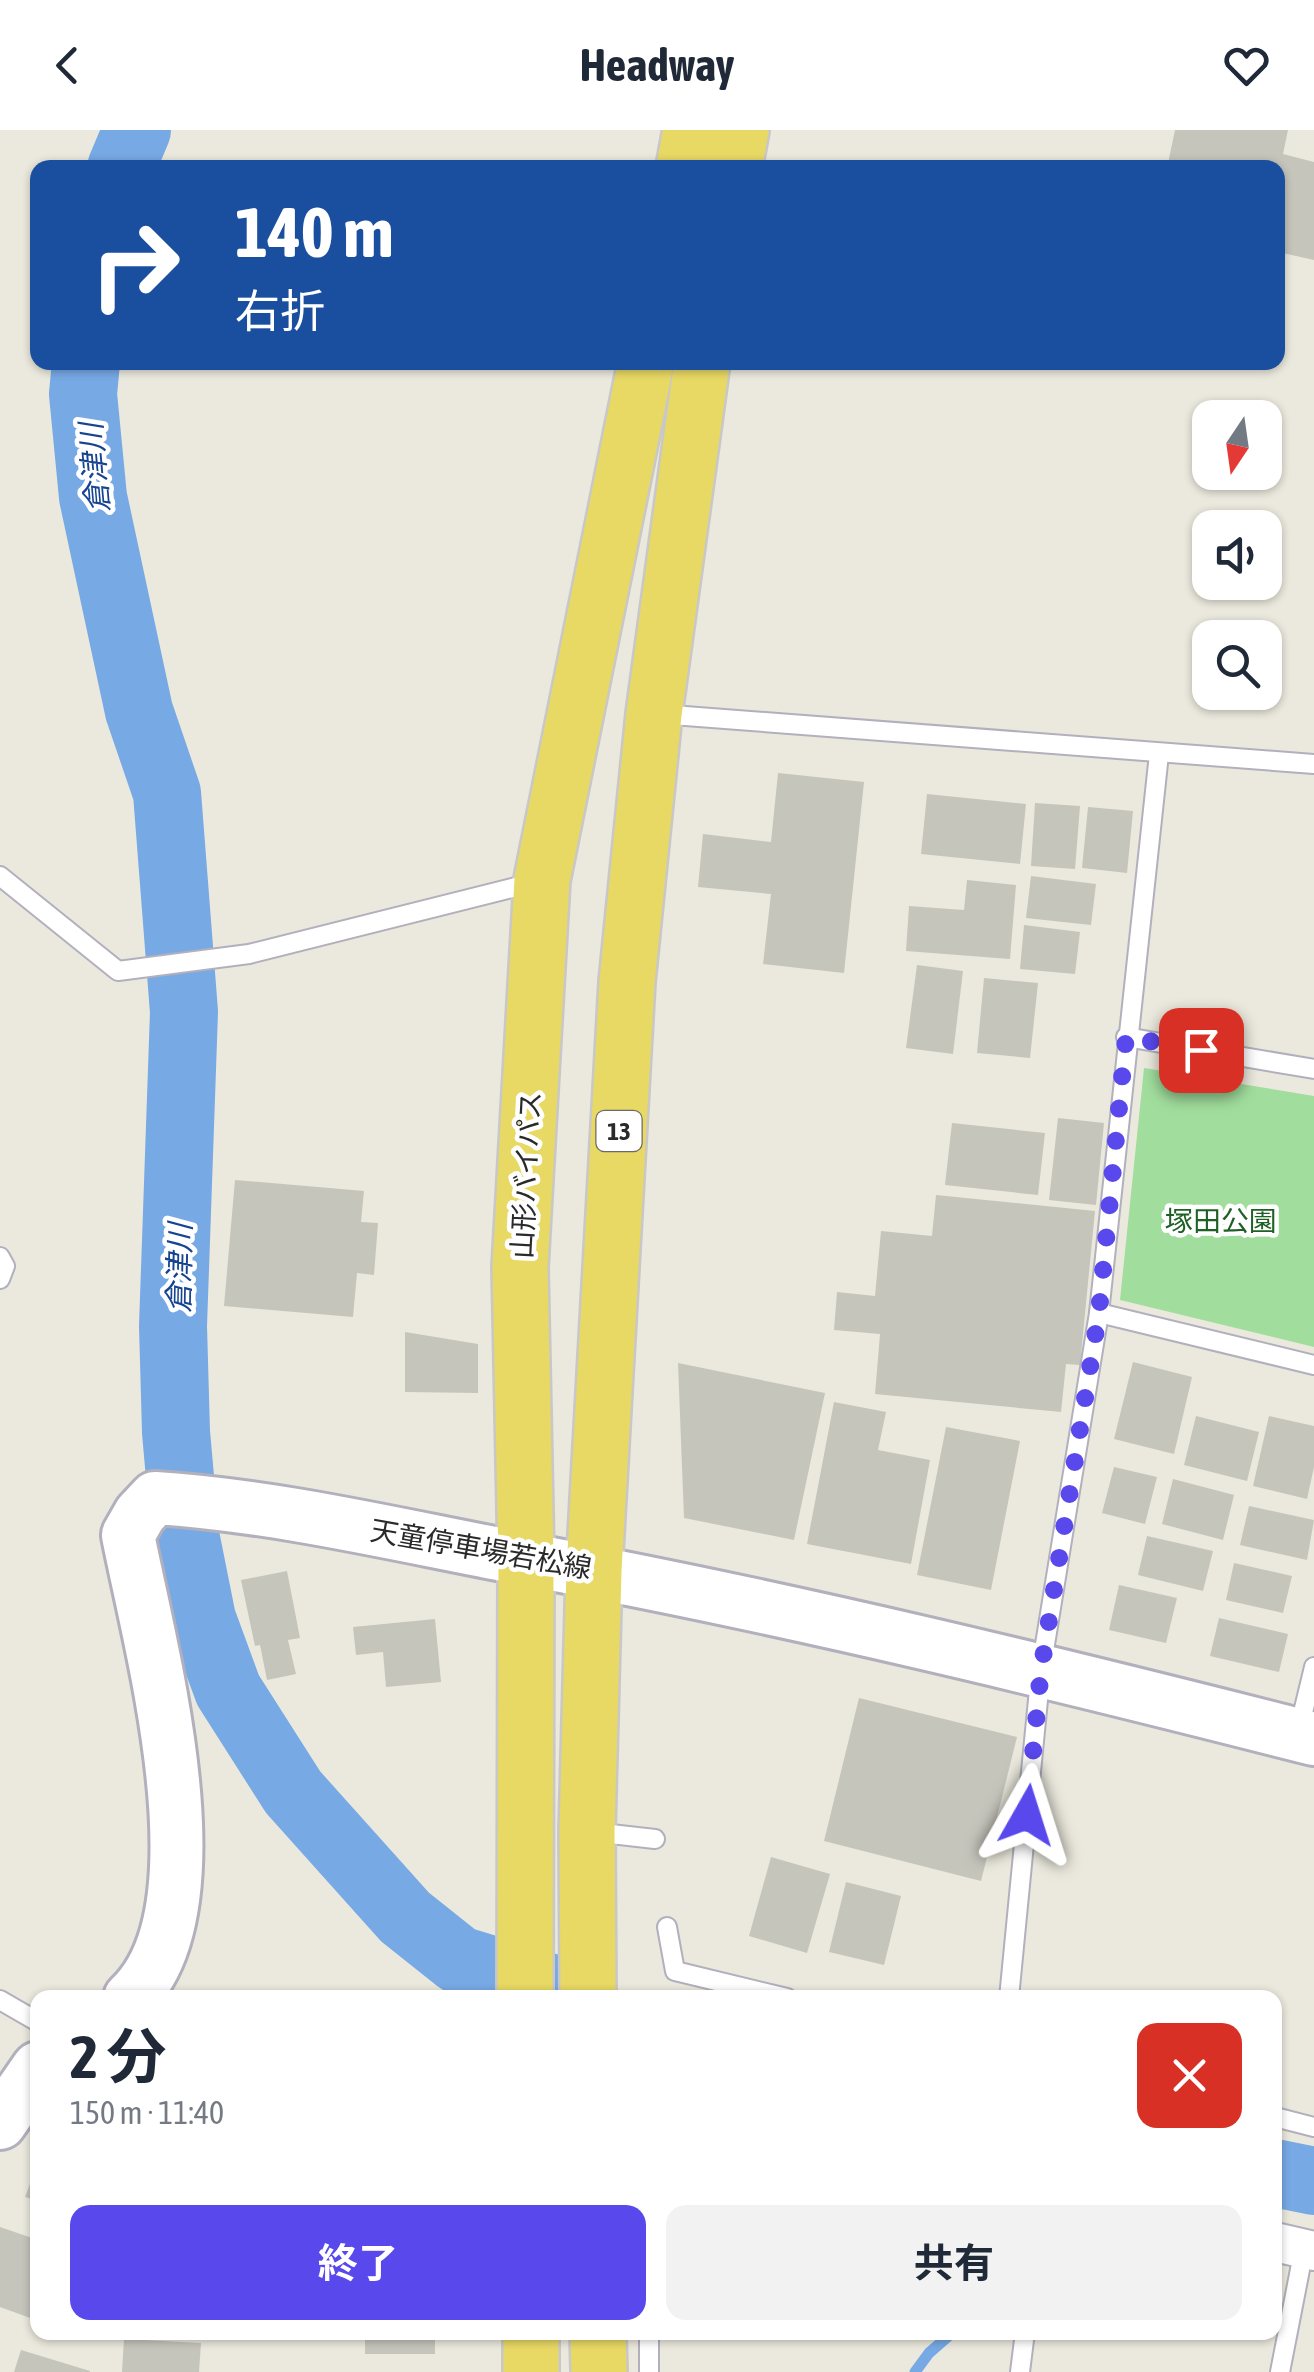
<!DOCTYPE html>
<html lang="ja">
<meta charset="utf-8">
<style>
body{margin:0;font-family:"Asap Condensed","Noto Sans JP",sans-serif;background:#f2f2f3;color:#1f2937;height:100vh;display:flex;flex-direction:column;font-size:38px;white-space:nowrap}
*{box-sizing:border-box;margin:0}
p{font-size:32px;color:#747a83}
.icon{flex:none;width:55px;height:55px;fill:none;stroke:currentColor;stroke-width:2;stroke-linecap:round;stroke-linejoin:round}
.map{position:relative;flex:1;overflow:hidden}
.details{position:absolute;left:30px;top:1860px;width:1252px;height:350px;display:flex;flex-direction:column;background:#fff;border-radius:20px;box-shadow:0 2px 8px #0004}
.details>*{flex:none}
.hud{position:absolute;left:30px;top:30px;width:1255px;height:210px;border-radius:20px;box-shadow:0 2px 8px #0004;background:#1a4fa0;color:#fff;overflow:hidden}
.needle{width:65px;rotate:193deg}
.controls{position:absolute;left:1192px;top:270px;display:grid;gap:20px}
.controls a{display:grid;place-items:center;width:90px;height:90px;border-radius:20px;background:#fff;box-shadow:0 2px 8px #0004;font-size:50px}
.pin{position:absolute;display:grid;place-items:center;width:85px;height:85px;color:#fff;margin:-42px;border-radius:20px;box-shadow:0 5px 15px #0006}
.me{position:absolute;width:110px;margin:-55px;rotate:6deg;stroke-linejoin:round;filter:drop-shadow(0 0 8px #0008)}
.turn{display:flex;align-items:center;gap:35px;height:210px;padding:0 40px;font-size:45px}
.turn .icon{width:130px;height:130px;stroke-width:2.5}
.turn b{display:block;font-size:70px;line-height:85px}
.round{display:grid;place-items:center;flex:none;width:105px;height:105px;border-radius:20px;background:#f2f2f3}
.overview{display:flex;align-items:center;justify-content:space-between;height:170px;padding:0 40px}
h1{font-size:60px;font-weight:700;line-height:75px}
.cta{display:flex;gap:20px;margin-top:auto;padding:20px 40px}
.cta a{flex:1;height:115px;border-radius:20px;background:#5948ec;color:#fff;font-size:40px;font-weight:700;line-height:115px;text-align:center}
.cta a+a{background:#f2f2f3;color:#1f2937}
header{display:flex;justify-content:space-between;align-items:center;height:130px;padding:0 40px;background:#fff;font-size:45px;font-weight:700}
.map>svg:first-child{display:block}
</style>
<header><svg class="icon" aria-label="back" viewBox="0 0 24 24"><path d="M15 5l-7 7 7 7"/></svg>Headway<svg class="icon" aria-label="heart" viewBox="0 0 24 24"><path d="M12 20l-8-8c-3-5 5-10 8-4 3-6 11-1 8 4z"/></svg></header>
<div class="map">
<svg width="1314" height="2242" viewBox="0 0 1314 2242">
<rect width="100%" height="100%" fill="#ebe9dd"/>
<polygon fill="#a1de9d" points="1144,938 1314,966 1314,1217 1120,1170"/>
<g fill="none" stroke-linecap="round" stroke-linejoin="round">
<polyline stroke="#77a9e5" stroke-width="11" points="915,2242 929,2223 953,2202"/>
<g stroke="#77a9e5" stroke-width="68">
<polyline points="121,38 137,0"/>
<polyline points="86,232 83,264 93,367 139,581 167,663 184,882 173,1196 176,1302 185,1404 202,1489 228,1560 293,1662 405,1787 459,1830 584,1868"/>
<polyline points="1275,2043 1314,2051"/>
</g>
</g>
<g fill="#c6c5bc">
<polygon points="1175,0 1288,0 1283,24 1314,32 1314,130 1278,122 1278,38 1167,38"/>
<polygon points="778,643 864,652 844,843 763,834 771,764 698,757 703,704 771,712"/>
<polygon points="927,664 1026,674 1020,734 921,724"/>
<polygon points="1035,673 1080,676 1075,739 1031,736"/>
<polygon points="1088,677 1133,681 1127,743 1082,738"/>
<polygon points="1031,746 1096,754 1091,795 1026,788"/>
<polygon points="967,750 1016,755 1010,829 906,821 909,776 964,780"/>
<polygon points="1024,795 1080,802 1075,844 1020,839"/>
<polygon points="917,835 963,841 953,924 906,918"/>
<polygon points="984,848 1038,853 1030,928 977,923"/>
<polygon points="1058,988 1104,993 1096,1075 1049,1070"/>
<polygon points="952,993 1045,1003 1038,1065 945,1055"/>
<polygon points="235,1050 364,1061 361,1092 378,1093 374,1145 357,1143 353,1187 224,1176"/>
<polygon points="936,1065 1095,1081 1080,1235 1066,1234 1061,1282 875,1264 880,1204 834,1200 837,1162 875,1166 881,1101 932,1106"/>
<polygon points="405,1202 478,1214 478,1263 405,1262"/>
<polygon points="1133,1232 1192,1247 1174,1324 1114,1309"/>
<polygon points="678,1233 825,1263 794,1410 684,1388"/>
<polygon points="834,1272 886,1282 878,1320 930,1330 911,1434 807,1414"/>
<polygon points="1196,1286 1259,1302 1247,1351 1184,1335"/>
<polygon points="1269,1286 1314,1296 1314,1337 1307,1369 1253,1356"/>
<polygon points="946,1297 1020,1311 991,1460 917,1445"/>
<polygon points="1114,1337 1157,1347 1145,1394 1102,1383"/>
<polygon points="1173,1349 1234,1365 1223,1410 1162,1394"/>
<polygon points="1249,1376 1314,1390 1307,1430 1240,1415"/>
<polygon points="1147,1406 1213,1421 1203,1461 1138,1445"/>
<polygon points="1234,1433 1292,1446 1283,1483 1226,1470"/>
<polygon points="287,1441 300,1508 288,1510 296,1544 267,1550 260,1515 255,1516 241,1450"/>
<polygon points="1119,1455 1177,1468 1166,1513 1109,1500"/>
<polygon points="1219,1488 1288,1504 1279,1542 1210,1526"/>
<polygon points="435,1489 441,1552 386,1557 383,1522 356,1525 353,1497"/>
<polygon points="859,1568 1017,1607 981,1751 824,1711"/>
<polygon points="771,1727 830,1744 807,1823 749,1806"/>
<polygon points="846,1752 901,1766 884,1835 829,1822"/>
<polygon points="37,2035 38,2036 38,2071 25,2067"/>
<polygon points="0,2097 38,2110 38,2176 33,2189 0,2177"/>
<rect x="365" y="2202" width="70" height="22"/>
<polygon points="124,2209 201,2213 199,2242 122,2242"/>
<polygon points="21,2220 90,2241 90,2242 14,2242"/>
</g>
<g fill="none" stroke-linecap="round" stroke-linejoin="round">
<g stroke="#b2b0bc" stroke-width="22">
<g id="service">
<polyline points="659,584 1314,634"/>
<polyline points="0,746 118,841 249,824 536,752"/>
<polyline points="1126,907 1314,939"/>
<polyline points="0,1127 5,1136 0,1149"/>
<polyline points="1099,1183 1314,1235"/>
<polyline points="1299,1599 1314,1537"/>
<polyline points="593,1702 655,1709"/>
<polyline points="667,1797 675,1841 787,1868"/>
<polyline points="1009,1868 1041,1539 1099,1183 1159,624"/>
<polyline points="0,1870 38,1892"/>
<polyline points="1275,1987 1314,1997"/>
<polyline points="649,2242 649,2202"/>
<polyline points="1020,2242 1025,2202"/>
<polyline points="1280,2242 1304,2119"/>
</g>
</g>
<g stroke="#b2b0bc" stroke-width="42">
<polyline id="minor" points="1275,2112 1314,2121"/>
</g>
<g stroke="#b2b0bc" stroke-width="58">
<g id="secondary">
<path d="M130,1868C224,1780 150,1518 128,1405L140,1384L155,1368C278,1376 398,1405 519,1428C786,1477 1051,1542 1314,1609"/>
<polyline points="0,1993 38,1938"/>
</g>
</g>
<g stroke="#c8c8c8" stroke-width="60">
<g id="trunk">
<polyline points="684,38 691,0"/>
<polyline points="734,38 741,0"/>
<polyline points="525,1868 526,1429 520,1137 542,750 646,232"/>
<polyline points="588,1868 587,1701 594,1440 627,852 654,584 702,232"/>
<polyline points="531,2202 531,2242"/>
<polyline points="598,2202 599,2242"/>
</g>
</g>
<use href="#service" stroke="#fff" stroke-width="18"/>
<use href="#minor" stroke="#fff" stroke-width="38"/>
<use href="#secondary" stroke="#fff" stroke-width="52"/>
<use href="#trunk" stroke="#e8d864" stroke-width="55"/>
</g>
<g fill="none" stroke-linecap="round" stroke-linejoin="round">
<polyline stroke="#5948ec" stroke-width="18" stroke-dasharray="0 32.4" points="1027,1685 1041,1540 1099,1182 1126,907 1201,920"/>
</g>
<g text-anchor="middle" dominant-baseline="central" stroke-width="9" stroke-linejoin="round" paint-order="stroke">
<rect fill="#fff" stroke="#6a6a6a" stroke-width="2.5" x="596.5" y="981" width="45" height="40" rx="8"/>
<g font-size="25" font-weight="bold" fill="#2a2a2a">
<text x="619" y="1001">13</text>
</g>
<g font-size="28" fill="#2a2a2a" stroke="#fff">
<text transform="translate(526 1045) rotate(-87)">山形バイパス</text>
<text transform="translate(481 1419) rotate(10)">天童停車場若松線</text>
</g>
<g font-size="28" fill="#1f6124" stroke="#fff">
<text x="1221" y="1091">塚田公園</text>
</g>
<g font-size="30" font-style="italic" fill="#174491" stroke="#fff">
<text transform="translate(94 338) rotate(-95)">倉津川</text>
<text transform="translate(179 1138) rotate(-89)">倉津川</text>
</g>
</g>
</svg>
<div class="controls">
<a><svg class="needle" viewBox="-14 -14 28 28"><path d="M0-13l5 13h-10z" fill="#e53935"/><path d="M0 13l5-13h-10z" fill="#747a83"/></svg></a>
<a><svg class="icon" aria-label="sound" viewBox="0 0 24 24"><path d="M4 9h4l5-4v14l-5-4H4zM17 9q2 3 0 6"/></svg></a>
<a><svg class="icon" aria-label="search" viewBox="0 0 24 24"><circle cx="10" cy="10" r="6"/><path d="M15 15l6 6"/></svg></a>
</div>
<div class="pin" style="left:1201px;top:920px;background:#d93025"><svg class="icon" aria-label="arrive" viewBox="0 0 24 24"><path d="M6 21V4h12l-3 4 3 4H6"/></svg></div>
<svg class="me" style="left:1027px;top:1685px" viewBox="-20 -20 40 40"><path d="M0-17L14 15 0 8-14 15z" fill="#5948ec" stroke="#fff" stroke-width="4"/></svg>
<div class="hud">
<div class="turn"><svg class="icon" aria-label="right" viewBox="0 0 24 24"><path d="M7 20v-9h11M14 6l5 5-5 5"/></svg><div><b>140 m</b>右折</div></div>
</div>
<section class="details">
<div class="overview"><div><h1>2 分</h1><p>150 m · 11:40</p></div><a class="round" style="background:#d93025;color:#fff"><svg class="icon" aria-label="close" viewBox="0 0 24 24"><path d="M6 6l12 12M18 6L6 18"/></svg></a></div>
<div class="cta"><a>終了</a><a>共有</a></div>
</section>
</div>
